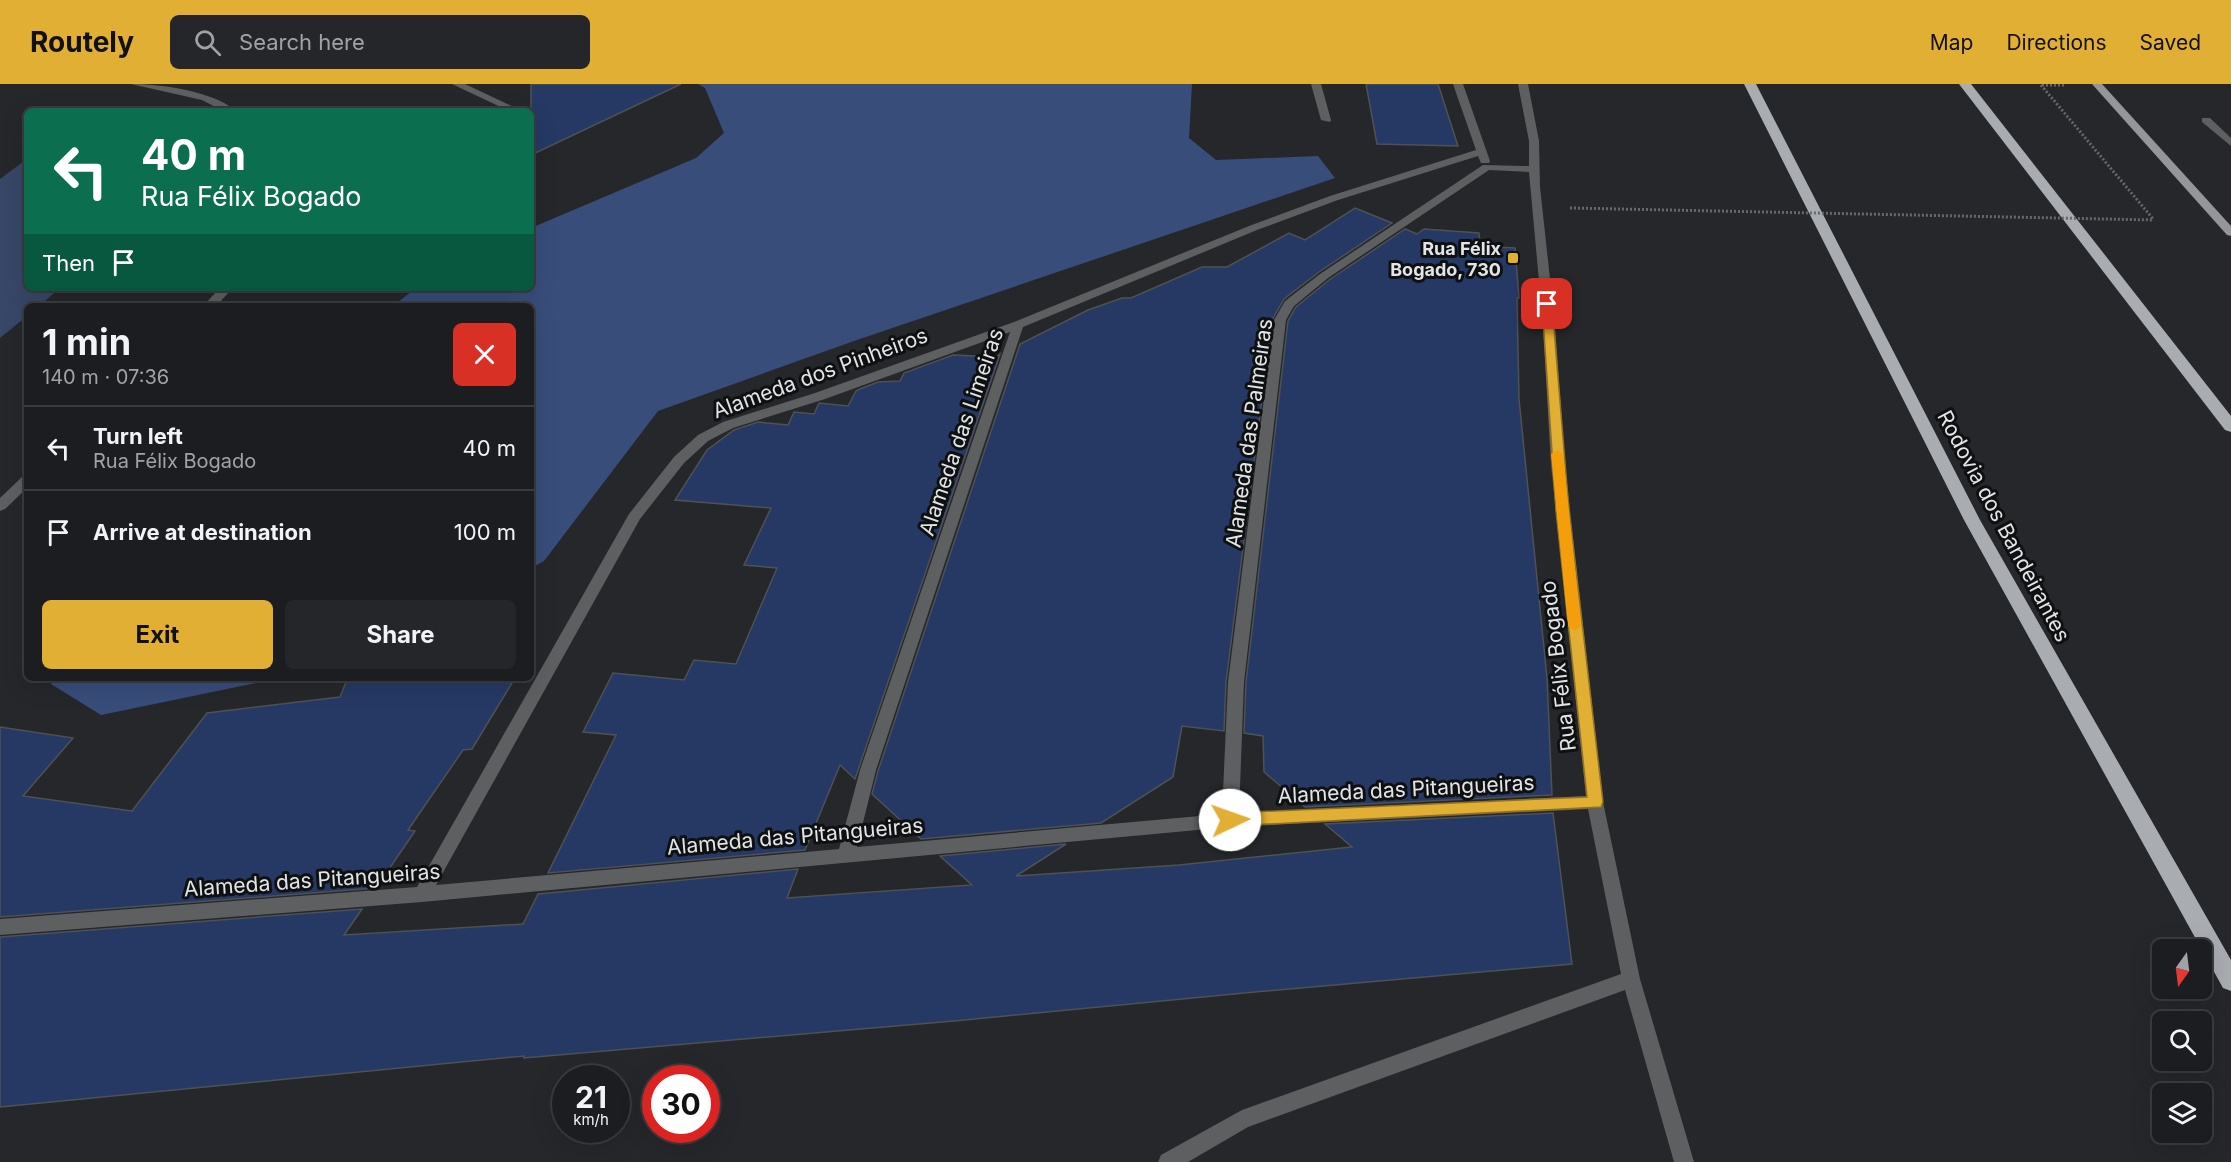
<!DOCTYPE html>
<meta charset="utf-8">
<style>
body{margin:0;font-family:Inter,sans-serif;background:#252629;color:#f1f3f6;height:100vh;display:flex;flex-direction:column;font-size:22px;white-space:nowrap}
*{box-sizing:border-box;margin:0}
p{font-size:20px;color:#a0a2a5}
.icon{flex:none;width:33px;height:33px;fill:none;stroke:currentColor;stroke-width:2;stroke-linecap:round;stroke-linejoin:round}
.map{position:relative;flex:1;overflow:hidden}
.side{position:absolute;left:24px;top:219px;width:510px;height:378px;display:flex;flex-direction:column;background:#1c1d20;border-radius:9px;box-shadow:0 6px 24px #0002,0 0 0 2px #3a3b3e}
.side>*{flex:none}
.hud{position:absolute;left:24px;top:24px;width:510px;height:183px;border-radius:9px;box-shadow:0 6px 24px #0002,0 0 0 2px #3a3b3e;background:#0b6e4f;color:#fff;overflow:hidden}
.needle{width:39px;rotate:194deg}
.buttons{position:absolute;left:2152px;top:855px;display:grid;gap:12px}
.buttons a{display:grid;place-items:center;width:60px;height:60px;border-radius:9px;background:#1c1d20;box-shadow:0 6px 24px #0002,0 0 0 2px #3a3b3e;font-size:30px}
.speed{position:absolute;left:552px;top:981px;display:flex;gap:12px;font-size:30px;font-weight:700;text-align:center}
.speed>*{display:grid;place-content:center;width:78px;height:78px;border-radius:50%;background:#1c1d20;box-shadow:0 6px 24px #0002,0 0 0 2px #3a3b3e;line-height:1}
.speed small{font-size:15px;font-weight:400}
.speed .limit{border:9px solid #d22;background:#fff;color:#111}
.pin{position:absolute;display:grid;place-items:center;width:51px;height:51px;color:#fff;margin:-26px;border-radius:12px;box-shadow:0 3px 9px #0006}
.me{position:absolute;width:66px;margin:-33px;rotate:87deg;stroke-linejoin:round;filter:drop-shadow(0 0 4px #0008)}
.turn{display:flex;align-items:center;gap:21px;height:126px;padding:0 18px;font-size:27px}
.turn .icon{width:78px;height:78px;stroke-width:2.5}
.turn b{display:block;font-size:42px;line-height:51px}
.then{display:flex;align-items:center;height:57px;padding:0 18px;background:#0003;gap:12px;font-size:22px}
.round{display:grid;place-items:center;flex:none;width:63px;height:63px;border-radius:9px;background:#252629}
.head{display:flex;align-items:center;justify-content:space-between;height:102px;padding:0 18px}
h1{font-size:36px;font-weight:700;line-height:45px}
.primary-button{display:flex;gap:12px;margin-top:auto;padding:12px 18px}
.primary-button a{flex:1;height:69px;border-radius:9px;background:#e1af34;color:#111;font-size:24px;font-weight:700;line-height:69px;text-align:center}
.primary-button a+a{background:#252629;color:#f1f3f6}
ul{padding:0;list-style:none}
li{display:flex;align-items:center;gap:18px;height:84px;padding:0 18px;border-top:2px solid #3a3b3e}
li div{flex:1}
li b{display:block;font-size:22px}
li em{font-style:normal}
header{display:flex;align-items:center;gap:36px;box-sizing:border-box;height:84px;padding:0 30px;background:#e1af34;color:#111}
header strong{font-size:28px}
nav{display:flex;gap:33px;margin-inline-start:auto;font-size:21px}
.search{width:420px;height:54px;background:#252629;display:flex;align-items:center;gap:15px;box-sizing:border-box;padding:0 21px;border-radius:9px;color:#a0a2a5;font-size:22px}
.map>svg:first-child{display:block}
</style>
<header>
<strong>Routely</strong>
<div class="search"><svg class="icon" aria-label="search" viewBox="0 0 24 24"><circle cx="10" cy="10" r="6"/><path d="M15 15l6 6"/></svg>Search here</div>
<nav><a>Map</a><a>Directions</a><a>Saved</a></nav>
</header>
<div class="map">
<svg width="2231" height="1078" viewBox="0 0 2231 1078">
<rect width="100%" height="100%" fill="#25272b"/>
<polygon fill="#384768" points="27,75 27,204 60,204 39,222 27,222 27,232 0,254 0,95"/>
<g fill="#394d7b">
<polygon points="698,0 1192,0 1189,54 1216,76 1318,72 1335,94 854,257 658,327 544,477 531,484 531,222 393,222 416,204 531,204 531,144 696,74 724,49 705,4"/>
<polygon points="57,594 280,594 101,631 51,600"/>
</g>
<g fill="#263965" stroke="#4e5155" stroke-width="1.5">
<polygon points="531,0 681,0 531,71"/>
<polygon points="1366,0 1438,0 1458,62 1377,60"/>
<polygon points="1355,124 1392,139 1319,188 1284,215 1272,236 1226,598 1224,647 1182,642 1173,693 1101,739 921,755 872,710 878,687 1020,260 1088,226 1122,214 1131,214 1202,183 1227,183 1289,149 1305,156"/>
<polygon points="1405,145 1417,150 1424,145 1479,149 1480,162 1515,164 1519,214 1517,214 1519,315 1547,594 1552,711 1305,723 1264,688 1263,652 1244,649 1246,598 1288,237 1296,223 1329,196"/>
<polygon points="1000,270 855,695 840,681 805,766 548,789 616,651 583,648 613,589 684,596 694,576 736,580 777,484 744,481 771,424 675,416 707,366 734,346 758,338 788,341 794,328 814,330 819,319 848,322 856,307 860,305 878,298 900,297 904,289 953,271 996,273"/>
<polygon points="367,594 515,594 472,665 463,666 408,746 415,747 376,804 0,833 0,643 73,654 23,712 132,727 207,629 340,613 346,598"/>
<polygon points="1553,729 1572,880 1255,908 954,937 524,974 524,972 0,1023 0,853 362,825 344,851 523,840 538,810 798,785 787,814 972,801 940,772 1066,760 1016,792 1179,781 1352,763 1325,740"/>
</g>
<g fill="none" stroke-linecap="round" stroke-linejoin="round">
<g stroke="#66686b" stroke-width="3" stroke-dasharray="2 2" stroke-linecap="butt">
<polyline points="2041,1 2154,136"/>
<polyline points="2042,1 2064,1"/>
</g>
<g fill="#5e5f61" fill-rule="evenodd">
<path d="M131,0C161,0 213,7 236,27H223L202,16Z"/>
<polygon points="452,0 465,0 522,27 509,27"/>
<polygon points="1311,0 1321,0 1331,36 1330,38 1321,36"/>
<path d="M1453,0H1463L1490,77L1489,79H1481L1478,72L1338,116L1257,146L1023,243L876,686L857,763L1222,730L1228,598L1274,236L1285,217L1320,190L1483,81L1529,82V57L1518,0H1528L1539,57L1540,103L1555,241L1565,381L1603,718L1640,895L1694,1078H1674L1625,906L1248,1043L1188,1078H1158L1161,1071L1242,1026L1621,890L1588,725L1230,743L422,818L0,851V835L417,803L629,430L674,373L698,351L723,338L815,309L1014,238L1249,142L1330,112L1476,66ZM1489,86L1529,88L1543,241L1551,381L1586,712L1239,729L1244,598L1286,236L1294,222L1328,194ZM1010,248L860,686L839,765L436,801L640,435L684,379L708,357L733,344L825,315Z"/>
<polygon points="2202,34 2210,34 2231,54 2231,62 2202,38"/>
<polygon points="220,204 233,204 216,222 203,222"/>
<polygon points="27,392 27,404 5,425 0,427 0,414 22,393"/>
</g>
<polygon fill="#94969a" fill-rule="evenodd" points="2092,0 2102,0 2231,142 2231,152 2227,151"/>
<g fill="#a9acb1" fill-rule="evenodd">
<polygon points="1744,0 1756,0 1980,436 2231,876 2231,907 2223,904 1964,436"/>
<polygon points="1959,0 1971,0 2231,332 2231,348 2225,346"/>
</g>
<polyline stroke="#66686b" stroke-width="3" stroke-dasharray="2 2" stroke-linecap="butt" points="1570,124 2154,136"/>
</g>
<polygon fill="#e1af34" stroke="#927222" stroke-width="1.5" points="1547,217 1552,220 1569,427 1603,718 1601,723 1230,742 1224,740 1222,736 1224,731 1230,729 1587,713 1556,427 1542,220"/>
<polygon fill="#f59e0b" points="1557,366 1563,370 1581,542 1575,547 1568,542 1551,370"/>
<rect fill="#e1af34" stroke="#0f1012" stroke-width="2" x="1507" y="168" width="12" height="12" rx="3"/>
<g text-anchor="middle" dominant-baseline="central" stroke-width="6" stroke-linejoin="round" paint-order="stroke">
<g font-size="18" font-weight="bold" fill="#e2e4e6" stroke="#0f1012" text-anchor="end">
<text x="1501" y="164">Rua Félix<tspan x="1501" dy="21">Bogado, 730</tspan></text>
</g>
<g font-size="21" fill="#e2e4e6" stroke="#0f1012">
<text transform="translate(820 289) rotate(-20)">Alameda dos Pinheiros</text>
<text transform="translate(961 348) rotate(-71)">Alameda das Limeiras</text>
<text transform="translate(1249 349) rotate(-82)">Alameda das Palmeiras</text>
<text transform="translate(2004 442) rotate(62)">Rodovia dos Bandeirantes</text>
<text transform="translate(1558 582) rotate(-97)">Rua Félix Bogado</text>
<text transform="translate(1406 705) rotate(-3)">Alameda das Pitangueiras</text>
<text transform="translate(795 752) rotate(-5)">Alameda das Pitangueiras</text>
<text transform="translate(312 796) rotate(-4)">Alameda das Pitangueiras</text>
</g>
</g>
</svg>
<div class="buttons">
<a><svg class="needle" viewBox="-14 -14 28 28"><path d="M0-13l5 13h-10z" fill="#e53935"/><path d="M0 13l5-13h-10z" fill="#a0a2a5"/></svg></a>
<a><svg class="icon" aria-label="search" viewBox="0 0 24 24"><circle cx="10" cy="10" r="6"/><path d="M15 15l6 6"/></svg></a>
<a><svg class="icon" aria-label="layers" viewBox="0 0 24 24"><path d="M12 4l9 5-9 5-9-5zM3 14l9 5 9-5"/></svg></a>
</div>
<div class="speed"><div>21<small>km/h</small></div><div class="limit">30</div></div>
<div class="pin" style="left:1547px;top:220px;background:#d93025"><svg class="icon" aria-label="arrive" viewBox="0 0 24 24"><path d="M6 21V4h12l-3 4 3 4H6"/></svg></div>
<svg class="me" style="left:1230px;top:736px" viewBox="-20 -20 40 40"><circle r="19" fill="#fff"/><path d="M0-13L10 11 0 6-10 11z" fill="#e1af34"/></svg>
<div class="hud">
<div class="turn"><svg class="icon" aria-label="left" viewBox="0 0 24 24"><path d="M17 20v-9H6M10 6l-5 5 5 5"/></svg><div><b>40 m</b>Rua Félix Bogado</div></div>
<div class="then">Then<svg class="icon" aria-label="arrive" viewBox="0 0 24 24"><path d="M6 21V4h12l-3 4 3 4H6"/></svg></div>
</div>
<section class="side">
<div class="head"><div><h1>1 min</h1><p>140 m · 07:36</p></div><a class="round" style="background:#d93025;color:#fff"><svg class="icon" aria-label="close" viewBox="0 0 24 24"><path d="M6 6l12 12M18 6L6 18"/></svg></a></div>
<ul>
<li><svg class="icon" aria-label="left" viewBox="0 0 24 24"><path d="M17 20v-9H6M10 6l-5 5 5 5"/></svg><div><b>Turn left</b><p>Rua Félix Bogado</p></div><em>40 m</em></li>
<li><svg class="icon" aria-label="arrive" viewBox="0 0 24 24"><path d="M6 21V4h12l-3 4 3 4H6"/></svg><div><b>Arrive at destination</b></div><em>100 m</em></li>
</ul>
<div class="primary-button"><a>Exit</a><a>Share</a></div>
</section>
</div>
